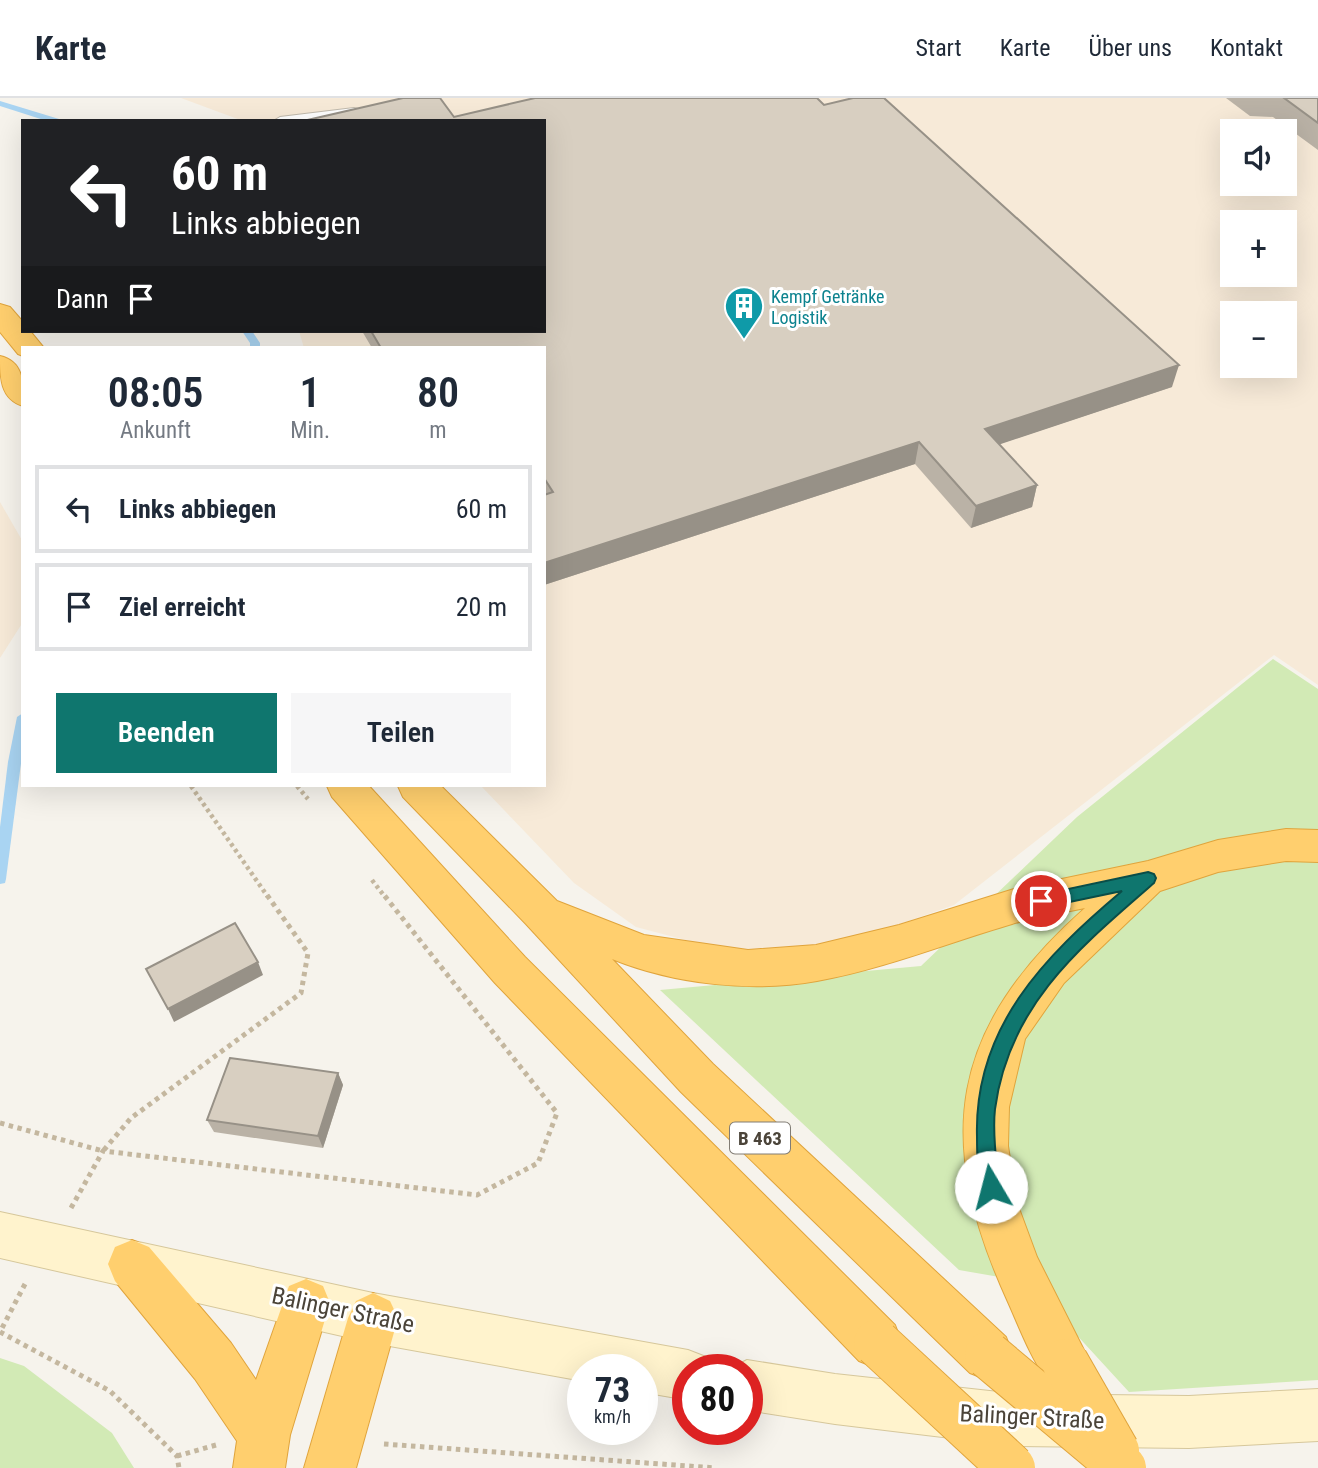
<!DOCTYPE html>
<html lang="de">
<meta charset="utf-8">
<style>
body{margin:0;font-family:"Roboto Condensed",sans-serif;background:#f6f6f7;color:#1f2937;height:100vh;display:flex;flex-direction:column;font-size:26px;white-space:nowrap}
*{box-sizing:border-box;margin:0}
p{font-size:23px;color:#747a83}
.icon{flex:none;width:38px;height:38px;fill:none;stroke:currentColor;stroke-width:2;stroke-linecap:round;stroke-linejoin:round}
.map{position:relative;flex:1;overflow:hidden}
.sheet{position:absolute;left:21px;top:248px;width:525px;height:441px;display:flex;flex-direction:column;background:#fff;border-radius:0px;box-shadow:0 7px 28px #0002}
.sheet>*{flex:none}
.hud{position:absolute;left:21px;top:21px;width:525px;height:214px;border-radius:0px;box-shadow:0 7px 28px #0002;background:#202124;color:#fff;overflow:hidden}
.fabs{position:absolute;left:1220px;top:21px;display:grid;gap:14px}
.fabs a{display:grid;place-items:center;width:77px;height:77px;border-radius:0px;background:#fff;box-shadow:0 7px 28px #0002;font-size:35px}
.speed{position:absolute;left:567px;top:1256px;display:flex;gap:14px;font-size:35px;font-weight:700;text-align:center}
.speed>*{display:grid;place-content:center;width:91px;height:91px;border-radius:50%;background:#fff;box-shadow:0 7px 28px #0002;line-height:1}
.speed small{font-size:18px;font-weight:400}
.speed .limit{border:10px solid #d22;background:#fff;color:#111}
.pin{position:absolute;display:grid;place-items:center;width:60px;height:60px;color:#fff;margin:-30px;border:4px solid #fff;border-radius:50%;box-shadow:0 2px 7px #0007}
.me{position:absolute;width:77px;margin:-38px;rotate:352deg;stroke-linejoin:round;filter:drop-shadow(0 0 5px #0008)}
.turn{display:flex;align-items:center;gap:24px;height:147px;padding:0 35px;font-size:32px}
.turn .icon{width:91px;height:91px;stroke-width:2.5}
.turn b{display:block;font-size:49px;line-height:60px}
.then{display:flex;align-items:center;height:66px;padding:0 35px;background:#0003;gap:14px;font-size:26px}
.eta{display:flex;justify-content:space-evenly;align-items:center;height:119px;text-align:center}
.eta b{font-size:42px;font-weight:600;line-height:49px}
.cta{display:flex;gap:14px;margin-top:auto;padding:14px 35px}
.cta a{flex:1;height:80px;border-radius:0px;background:#0f766e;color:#fff;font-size:28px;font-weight:600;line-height:80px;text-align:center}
.cta a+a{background:#f6f6f7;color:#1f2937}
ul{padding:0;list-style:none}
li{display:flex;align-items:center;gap:21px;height:88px;margin:0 14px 10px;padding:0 21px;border:4px solid #e0e1e3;border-radius:0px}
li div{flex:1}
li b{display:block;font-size:26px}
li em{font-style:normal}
header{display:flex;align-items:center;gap:42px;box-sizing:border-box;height:98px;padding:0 35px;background:#fff;border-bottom:2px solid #e0e1e3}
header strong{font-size:33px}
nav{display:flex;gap:38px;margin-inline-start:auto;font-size:24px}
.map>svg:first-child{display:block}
</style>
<header>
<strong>Karte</strong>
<nav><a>Start</a><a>Karte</a><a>Über uns</a><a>Kontakt</a></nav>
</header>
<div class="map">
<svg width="1318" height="1370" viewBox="0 0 1318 1370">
<rect width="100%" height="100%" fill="#f6f3ec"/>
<g fill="#f7ead8" fill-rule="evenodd">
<path d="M181,0H1318V587L1274,557L954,807L840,847L750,859L636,829L574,785L481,688H544V250H304L299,233H544V23H243ZM1232,33H1284V86H1232ZM1232,124H1284V177H1232ZM1232,215H1284V268H1232Z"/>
<polygon points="0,404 23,444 23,524 0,560"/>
</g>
<g fill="#d2eab5">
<polygon points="1273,561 1318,591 1318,1282 1129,1294 1028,1184 959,1172 660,892 921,868 1077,719"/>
<polygon points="0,1260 24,1268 112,1335 134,1370 0,1370"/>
</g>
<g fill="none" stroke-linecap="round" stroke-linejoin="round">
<g fill="#a9d4f2" fill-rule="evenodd">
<polygon points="0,3 59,21 60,23 47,23 0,8"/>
<polygon points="242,233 252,233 260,245 260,250 250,250 250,245"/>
<polygon points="23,615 23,650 6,781 5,785 0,786 0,729 8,664 17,619"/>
</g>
<g stroke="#c2bbae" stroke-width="2">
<polygon id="lane" points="354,10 358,11 358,15 299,23 275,22 280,19"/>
</g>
<g stroke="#d6c79b" stroke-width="2">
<g id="secondary">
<polygon points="0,1114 373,1195 688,1252 706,1259 711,1272 688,1272 688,1302 642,1294 642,1272 583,1272 583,1283 373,1245 0,1160"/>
<polygon points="747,1262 835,1276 1017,1296 1189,1298 1318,1291 1318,1343 1189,1350 1017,1348 835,1326 747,1312 747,1272 728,1272"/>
</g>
</g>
<g stroke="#e0a43c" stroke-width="2">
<g id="highway">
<polygon points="0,206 10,209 23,224 23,233 30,233 44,250 23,250 23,258 18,256 0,234"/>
<path d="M0,258C25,264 23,286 23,308C0,301 0,279 0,258Z"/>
<polygon points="327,688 369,688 525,859 895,1227 902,1245 895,1263 877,1270 859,1263 495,885 332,699"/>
<path d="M398,688H441L557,803L644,837L748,852L816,847L899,827L1014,791L1148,763L1218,742L1286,731L1318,732V764L1286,763L1218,774L1160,793L1064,885L1025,941L1009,1009L1008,1048L1013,1081L1020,1113L1037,1159L1090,1264L1083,1282L1065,1289C1059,1287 1050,1284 1046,1280C1031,1261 1018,1226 1008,1204C933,1040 949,931 1085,810C1061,815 1036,819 1012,826C947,845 884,871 817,883C751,895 674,886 612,861L713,966L1006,1239L1013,1257L1006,1275L988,1282L970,1275L681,994L526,826L403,699Z"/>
<polygon points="132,1142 149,1149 231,1245 256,1282 289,1188 306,1181 323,1188 330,1205 290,1337 285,1370 233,1370 237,1343 195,1281 115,1183 108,1166 115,1149"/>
<polygon points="373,1195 390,1203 398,1220 356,1370 304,1370 348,1220 356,1203"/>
</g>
</g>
<g stroke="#c4b79f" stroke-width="4.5" stroke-dasharray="3.5 3.5" stroke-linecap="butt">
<polyline points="191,688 268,799"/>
<polyline points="297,688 308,701"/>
<polyline points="372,782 385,799"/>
</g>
<g stroke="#c4b79f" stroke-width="5" stroke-dasharray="4.5 4.5" stroke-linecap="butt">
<polyline points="0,1025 103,1053 131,1020 301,895 308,855 267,797"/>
<polyline points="71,1110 103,1053 477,1097 538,1065 557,1015 384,797"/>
<polyline points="25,1186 0,1234 110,1293 177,1358 179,1370"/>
<polyline points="384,1346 716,1370"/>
<polyline points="177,1358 216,1347"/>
</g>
<use href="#lane" fill="#fff" fill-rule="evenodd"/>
<use href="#secondary" fill="#fff3cd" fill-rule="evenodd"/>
<use href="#highway" fill="#ffcf6e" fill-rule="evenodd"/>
<g stroke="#e0a43c" stroke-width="48" stroke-linecap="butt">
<g id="highway-bridge">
<polyline points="877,1245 1012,1370"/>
<polyline points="988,1257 1123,1370"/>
<polyline points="1065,1264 1116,1353"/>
</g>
</g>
<use href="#highway-bridge" stroke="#ffcf6e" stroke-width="46"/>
</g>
<g fill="#bab2a6">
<polygon points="1226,0 1318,0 1318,52 1273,19 1250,18"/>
<polygon points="824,7 1172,289 999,346 1037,387 1032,409 971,430 915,366 544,487 544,250 372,250 362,233 544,233 454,19"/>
<polygon points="338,975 343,987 323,1050 214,1034 207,1022"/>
</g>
<g fill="#979187">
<polygon points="1179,267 1172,289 980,353 985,331"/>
<polygon points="919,344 915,366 544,487 544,465"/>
<polygon points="1037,387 1032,409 971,430 976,408"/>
<polygon points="258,864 263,877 174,924 168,911"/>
<polygon points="338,975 343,987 323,1050 318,1038"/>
</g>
<g fill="#d8cfc1" stroke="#979187" stroke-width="2">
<polygon points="403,0 440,0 454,19 535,0 817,0 824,7 853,0 884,0 1179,267 985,331 1037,387 976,408 919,344 544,465 544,397 553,394 544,380 544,250 381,250 371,233 544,233 544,23 303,23"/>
<polygon points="1284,0 1318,0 1318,25"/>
<polygon points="235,825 258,864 168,911 146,871"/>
<polygon points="230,960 338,975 318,1038 207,1022"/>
</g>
<path fill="#0f766e" stroke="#0a4d48" stroke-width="2" d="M1148,774L1154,776L1156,780L1154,785C1079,850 1009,907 995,1011C993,1029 995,1052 997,1070C998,1080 1002,1087 998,1096L991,1099L985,1096C977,1077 977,1057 977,1038C974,929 1045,858 1122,793L1041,810L1035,808L1033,803L1035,798Z"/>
<defs>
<g id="building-pin" transform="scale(2.0125)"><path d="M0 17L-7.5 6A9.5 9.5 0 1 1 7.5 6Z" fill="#0f9aa8" stroke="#fff"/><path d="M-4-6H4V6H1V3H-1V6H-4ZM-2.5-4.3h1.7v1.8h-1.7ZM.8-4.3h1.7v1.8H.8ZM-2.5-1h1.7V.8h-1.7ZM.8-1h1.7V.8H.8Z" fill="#fff"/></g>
</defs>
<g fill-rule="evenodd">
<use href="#building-pin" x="744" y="208"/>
</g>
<g text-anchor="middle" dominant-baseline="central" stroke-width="6" stroke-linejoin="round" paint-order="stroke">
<g font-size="18" fill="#0d838f" stroke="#fff" text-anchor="start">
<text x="771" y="198">Kempf Getränke<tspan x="771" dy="21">Logistik</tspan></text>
</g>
<rect fill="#fff" stroke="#817c74" stroke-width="2" x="730" y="1024.5" width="60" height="31" rx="5"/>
<g font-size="19" font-weight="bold" fill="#4b4439">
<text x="760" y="1040">B 463</text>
</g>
<g font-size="24" fill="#4b4439" stroke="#fff">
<text transform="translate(343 1212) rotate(12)">Balinger Straße</text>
<text transform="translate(1032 1319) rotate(3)">Balinger Straße</text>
</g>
</g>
</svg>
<div class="fabs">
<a><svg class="icon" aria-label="sound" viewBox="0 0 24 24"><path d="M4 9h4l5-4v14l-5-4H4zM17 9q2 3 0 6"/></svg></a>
<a>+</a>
<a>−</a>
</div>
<div class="speed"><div>73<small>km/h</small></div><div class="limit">80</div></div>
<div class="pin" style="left:1041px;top:803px;background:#d93025"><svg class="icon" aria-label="arrive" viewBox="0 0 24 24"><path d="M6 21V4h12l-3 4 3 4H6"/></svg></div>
<svg class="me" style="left:991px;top:1089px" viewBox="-20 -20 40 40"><circle r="19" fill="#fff"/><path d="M0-13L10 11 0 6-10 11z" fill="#0f766e"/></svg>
<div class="hud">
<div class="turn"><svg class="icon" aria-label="left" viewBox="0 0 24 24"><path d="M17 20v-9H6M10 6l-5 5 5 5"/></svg><div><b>60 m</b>Links abbiegen</div></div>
<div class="then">Dann<svg class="icon" aria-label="arrive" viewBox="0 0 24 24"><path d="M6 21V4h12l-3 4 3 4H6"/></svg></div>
</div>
<section class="sheet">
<div class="eta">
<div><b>08:05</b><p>Ankunft</p></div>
<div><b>1</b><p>Min.</p></div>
<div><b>80</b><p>m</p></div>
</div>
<ul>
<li><svg class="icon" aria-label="left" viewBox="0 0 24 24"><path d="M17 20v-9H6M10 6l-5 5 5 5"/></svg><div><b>Links abbiegen</b></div><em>60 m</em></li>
<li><svg class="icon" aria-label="arrive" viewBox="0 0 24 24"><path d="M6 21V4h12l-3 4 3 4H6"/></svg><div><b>Ziel erreicht</b></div><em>20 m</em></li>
</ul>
<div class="cta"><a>Beenden</a><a>Teilen</a></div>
</section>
</div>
